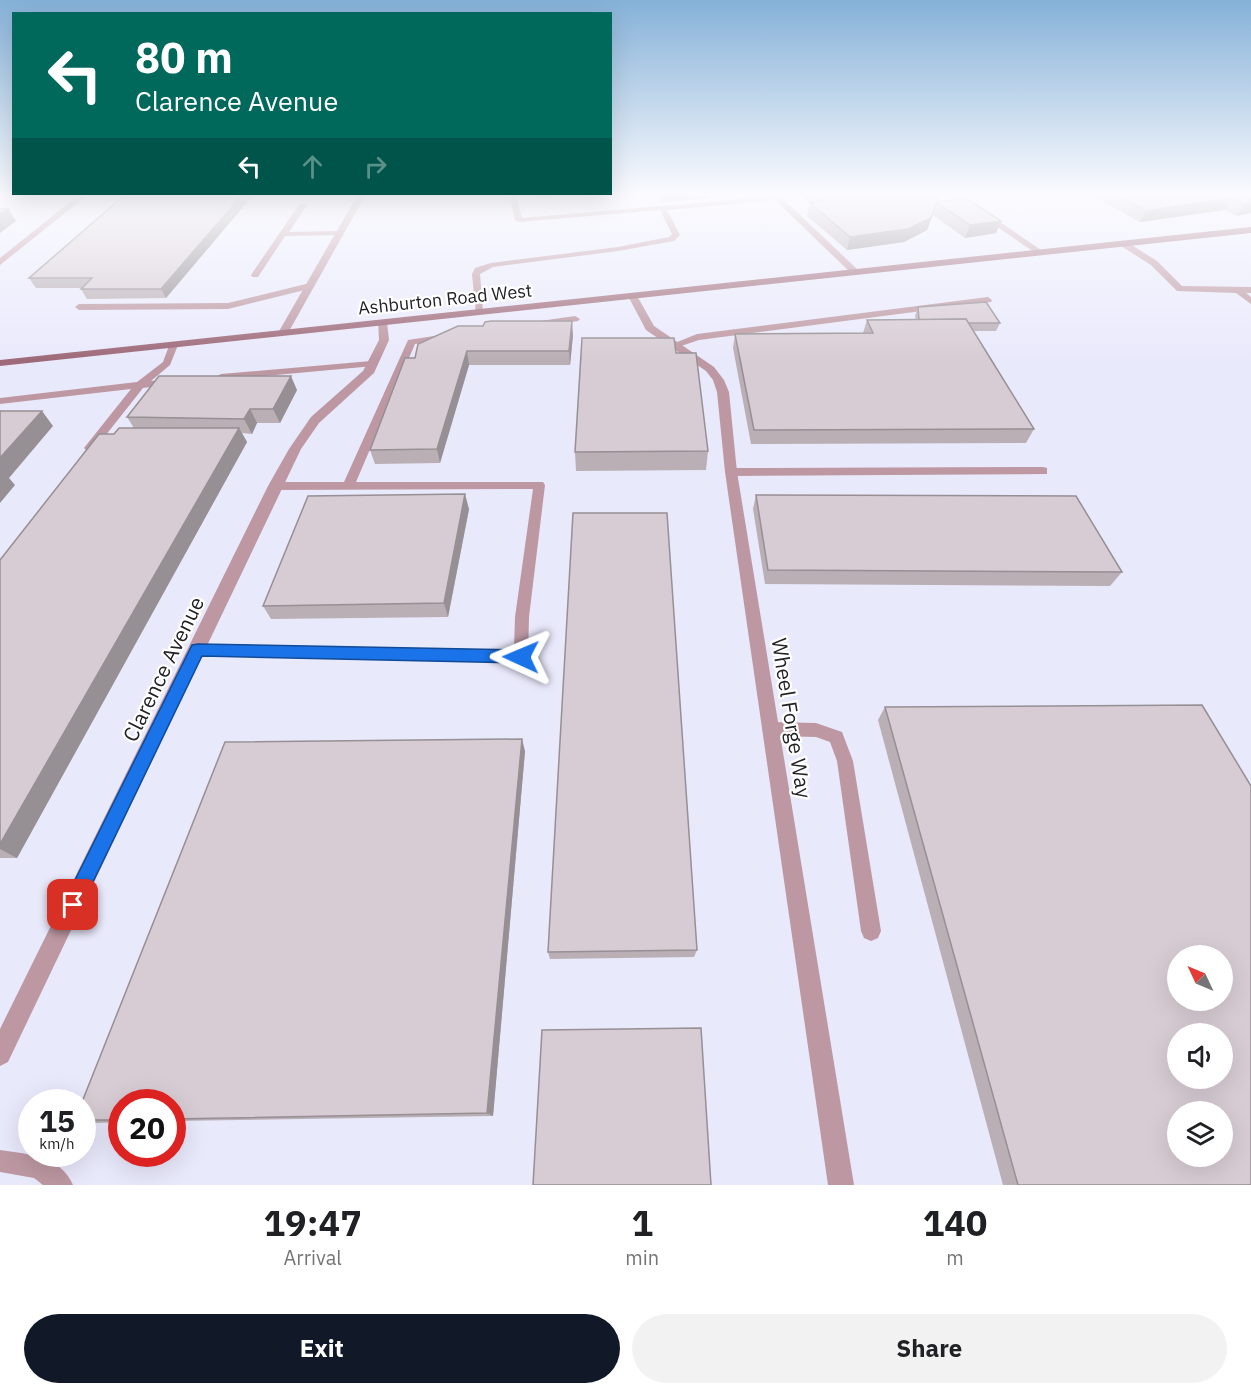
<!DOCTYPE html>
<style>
body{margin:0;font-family:"IBM Plex Sans",sans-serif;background:#f2f2f2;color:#202124;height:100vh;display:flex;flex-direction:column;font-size:22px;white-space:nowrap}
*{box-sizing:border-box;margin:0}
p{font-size:20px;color:#757577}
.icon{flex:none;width:33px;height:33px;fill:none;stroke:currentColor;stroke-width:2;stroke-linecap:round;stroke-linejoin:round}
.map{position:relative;height:1185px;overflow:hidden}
.details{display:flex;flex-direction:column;background:#fff;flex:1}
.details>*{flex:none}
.top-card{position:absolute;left:12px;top:12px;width:600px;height:183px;border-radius:0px;box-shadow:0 6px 24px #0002;background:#00695c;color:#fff;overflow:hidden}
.needle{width:39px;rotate:314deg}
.buttons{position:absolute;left:1167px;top:945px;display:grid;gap:12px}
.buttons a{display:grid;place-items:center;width:66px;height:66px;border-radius:50%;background:#fff;box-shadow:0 6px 24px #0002;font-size:30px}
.speed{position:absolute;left:18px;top:1089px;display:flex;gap:12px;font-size:30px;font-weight:700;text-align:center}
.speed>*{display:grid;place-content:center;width:78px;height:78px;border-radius:50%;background:#fff;box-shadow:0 6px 24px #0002;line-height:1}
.speed small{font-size:15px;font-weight:400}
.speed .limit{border:9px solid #d22;background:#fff;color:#111}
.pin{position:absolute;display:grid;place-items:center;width:51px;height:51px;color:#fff;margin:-26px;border-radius:12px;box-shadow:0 3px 9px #0006}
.me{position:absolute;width:66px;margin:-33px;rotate:271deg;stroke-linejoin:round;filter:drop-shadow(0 0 4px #0008)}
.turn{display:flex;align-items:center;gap:21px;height:126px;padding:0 24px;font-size:27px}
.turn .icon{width:78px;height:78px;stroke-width:2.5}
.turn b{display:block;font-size:42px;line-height:51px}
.lanes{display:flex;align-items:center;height:57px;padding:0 24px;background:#0003;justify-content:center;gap:30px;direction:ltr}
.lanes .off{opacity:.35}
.eta{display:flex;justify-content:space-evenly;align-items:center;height:102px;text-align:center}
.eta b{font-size:36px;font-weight:800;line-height:42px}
.action{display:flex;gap:12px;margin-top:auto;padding:12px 24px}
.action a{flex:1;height:69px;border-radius:36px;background:#111827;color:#fff;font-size:24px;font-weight:800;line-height:69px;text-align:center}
.action a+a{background:#f2f2f2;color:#202124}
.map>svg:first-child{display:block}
</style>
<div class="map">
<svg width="1251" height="1185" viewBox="0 0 1251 1185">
<rect width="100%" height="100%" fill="#f7f7fe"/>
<path fill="#e9e9fc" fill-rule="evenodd" d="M0,194H1251V1185H0ZM1178,956H1222V1000H1178ZM1178,1034H1222V1078H1178ZM32,1102H82V1154H32ZM122,1102H172V1154H122ZM1178,1112H1222V1156H1178Z"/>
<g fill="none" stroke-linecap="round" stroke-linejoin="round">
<g fill="#bd98a2" fill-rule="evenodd">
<polygon points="509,194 516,194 522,218 777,196 781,198 777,200 667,210 680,235 674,241 618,251 493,267 480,274 483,312 476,314 472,274 475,268 491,263 618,247 669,237 672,234 660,210 519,222 515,220"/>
<polygon points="300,203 307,205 289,232 340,231 344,233 340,235 285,236 258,277 252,277 251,275"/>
<polygon points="1121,242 1127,242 1157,261 1182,286 1251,287 1251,293 1246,293 1251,297 1251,304 1236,293 1177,291 1151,265 1121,246"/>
<polygon points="310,283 314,286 313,288 228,309 79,310 75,307 79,304 228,303"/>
<polygon points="988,297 992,300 991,302 699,340 675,348 670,345 697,334"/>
<polygon points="575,316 580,319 578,321 540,327 535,324 540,321"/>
<polygon points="447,334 450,335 450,339 415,344 356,482 543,482 545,485 529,617 528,657 526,661 521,663 193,654 191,650 193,646 198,644 514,651 515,617 533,489 275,490 269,486 275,482 344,482 408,340"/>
<polygon points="170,343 178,345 170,365 151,381 169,379 174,382 173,384 143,388 94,450 86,450 84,448 131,389 0,404 0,398 137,382 163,362"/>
<polygon points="371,361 376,364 374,366 221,380 216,377 221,374"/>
<polygon points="1043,467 1047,468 1047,474 731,476 725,472 731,468"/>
<polygon points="771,722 816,723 842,732 853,761 881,931 878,938 871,941 864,938 861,931 837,761 830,742 816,737 771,736 765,734 763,729 765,724"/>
<path d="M0,1150C27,1154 61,1156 73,1185H43L34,1178L0,1172Z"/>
</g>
<g fill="#bd98a2" fill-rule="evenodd">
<polygon points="358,194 366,194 288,333 279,335 278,333"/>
<polygon points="769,194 778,194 858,270 858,274 852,274"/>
<polygon points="949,194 959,194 1044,252 1037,254"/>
<polygon points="630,294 636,294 654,326 714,367 724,380 729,392 737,472 854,1185 828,1185 725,472 717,392 713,380 706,371 646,330 628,296"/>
<polygon points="378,320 387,322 389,340 374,373 319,423 301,449 8,1062 0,1066 0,1029 268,486 289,449 311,417 363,371 379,340"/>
</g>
<polygon fill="#bd98a2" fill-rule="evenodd" points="80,194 89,194 0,265 0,258"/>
<polygon fill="#9e6a7a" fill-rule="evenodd" points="1251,227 1251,233 0,366 0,360"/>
</g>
<g fill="#b9afb5">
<polygon points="126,194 254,194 166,298 87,299 81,289 82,288 36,288 29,278"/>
<polygon points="657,194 709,194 709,198 662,202"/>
<polygon points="799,194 940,194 938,202 1001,221 996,233 965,238 933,215 927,230 904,242 847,250 807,216 810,203"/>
<polygon points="1089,194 1251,194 1237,216 1225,210 1140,222"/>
<polygon points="918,307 1000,323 996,331 973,331 1034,429 1026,443 751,444 733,348 735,334 863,333 867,320 916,320 915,316"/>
<polygon points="483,326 573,335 570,365 469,365 440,463 375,464 370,450 415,358"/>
<polygon points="676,353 708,451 706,470 576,471 575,452"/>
<polygon points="297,390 280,423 257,423 252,434 242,433 247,442 17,858 0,858 0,560 114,434 134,428 127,417"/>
<polygon points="756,495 1122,572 1110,586 765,584 753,509"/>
<polygon points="469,509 448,617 271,619 263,606"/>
<polygon points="885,707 1251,1185 1003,1185 878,720"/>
<polygon points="525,751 493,1116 172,1121 172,1102 122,1102 122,1122 96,1123 82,1121 82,1102"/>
<polygon points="697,950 694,957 550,959 548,952"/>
</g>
<g fill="#968f94">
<polygon points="243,194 254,194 166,298 161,289"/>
<polygon points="537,194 576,194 537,198"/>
<polygon points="662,194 709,194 709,198 662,202"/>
<polygon points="1232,198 1225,210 1140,222 1146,211"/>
<polygon points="937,203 927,230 904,242 847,250 850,237"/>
<polygon points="1251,203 1251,213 1237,216 1244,204"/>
<polygon points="8,209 16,221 0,233 0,214"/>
<polygon points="1001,221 996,233 965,238 970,225"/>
<polygon points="572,321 573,335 570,365 569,351"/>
<polygon points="467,351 469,365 440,463 437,449"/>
<polygon points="291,376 297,390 280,423 273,409"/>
<polygon points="250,409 257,423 252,434 244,419"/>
<polygon points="42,411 53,426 9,478 15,485 0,503 0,458"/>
<polygon points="239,428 247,442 17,858 0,849 0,844"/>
<polygon points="465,494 469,509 448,617 444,603"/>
<polygon points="522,739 525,751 493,1116 487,1113"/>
</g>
<g fill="#d7ccd3" stroke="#968f94" stroke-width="1.5" fill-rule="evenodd">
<polygon points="126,194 243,194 161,289 81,289 92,278 29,278"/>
<polygon points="816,194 940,194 937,202 966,198 1001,221 970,225 937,203 931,218 908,229 850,237 810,203 825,201"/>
<polygon points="1116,194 1251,194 1251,203 1244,204 1232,198 1146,211"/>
<polygon points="0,209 8,209 0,214"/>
<polygon points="986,302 1000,323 968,323 966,319 919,320 918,307"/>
<polygon points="966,319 1034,429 754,430 735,334 873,333 867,320"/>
<polygon points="491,321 572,321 569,351 467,351 437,449 370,450 405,358 415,358 418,344 458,326 483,326 485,322"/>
<polygon points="582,338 674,338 676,353 696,353 708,451 575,452"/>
<polygon points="159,376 291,376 273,409 250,409 244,419 127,417"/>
<polygon points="0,411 42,411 0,458"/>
<polygon points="119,428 239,428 0,844 0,560 99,434 114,434"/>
<polygon points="465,494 444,603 263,606 308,496"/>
<polygon points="756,495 1076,496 1122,572 768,570"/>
<polygon points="573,513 667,513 697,950 548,952"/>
<path d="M1202,705L1251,786V1185H1018L885,707ZM1178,956H1222V1000H1178ZM1178,1034H1222V1078H1178ZM1178,1112H1222V1156H1178Z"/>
<polygon points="522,739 487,1113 172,1119 172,1102 122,1102 122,1120 82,1120 82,1102 225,742"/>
<polygon points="701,1028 711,1185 533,1185 542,1030"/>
</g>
<linearGradient id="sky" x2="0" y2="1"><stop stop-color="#85b1d8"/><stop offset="0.54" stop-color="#fbfbff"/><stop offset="1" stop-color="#fbfbff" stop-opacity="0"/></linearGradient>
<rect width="1251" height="360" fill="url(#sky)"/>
<polygon fill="#1a73e8" stroke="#114b97" stroke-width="1.5" points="198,644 521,650 526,652 528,657 526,661 521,663 202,656 79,911 73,914 66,911 63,905 66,898 192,645"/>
<g text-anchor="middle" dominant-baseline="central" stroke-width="4.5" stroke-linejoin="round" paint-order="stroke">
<g font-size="18" fill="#212126" stroke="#fff">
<text transform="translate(445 299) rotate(-6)">Ashburton Road West</text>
</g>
<g font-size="21" fill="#212126" stroke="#fff">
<text transform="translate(163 669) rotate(-64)">Clarence Avenue</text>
<text transform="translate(792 718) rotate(81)">Wheel Forge Way</text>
</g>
</g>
</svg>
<div class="buttons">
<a><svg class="needle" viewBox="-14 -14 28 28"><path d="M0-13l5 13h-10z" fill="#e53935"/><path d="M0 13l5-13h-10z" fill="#757577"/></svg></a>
<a><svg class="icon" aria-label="sound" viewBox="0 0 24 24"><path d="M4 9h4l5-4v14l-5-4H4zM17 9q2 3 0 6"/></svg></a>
<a><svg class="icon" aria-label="layers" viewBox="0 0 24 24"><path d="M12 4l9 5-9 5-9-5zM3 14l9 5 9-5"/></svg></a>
</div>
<div class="speed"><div>15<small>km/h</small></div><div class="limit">20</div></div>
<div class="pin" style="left:73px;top:905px;background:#d93025"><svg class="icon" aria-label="arrive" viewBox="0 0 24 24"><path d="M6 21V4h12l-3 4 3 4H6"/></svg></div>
<svg class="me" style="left:521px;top:657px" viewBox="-20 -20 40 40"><path d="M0-17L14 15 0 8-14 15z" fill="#1a73e8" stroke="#fff" stroke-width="4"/></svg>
<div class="top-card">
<div class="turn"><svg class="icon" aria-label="left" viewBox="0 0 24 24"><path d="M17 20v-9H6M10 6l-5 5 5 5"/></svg><div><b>80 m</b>Clarence Avenue</div></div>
<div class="lanes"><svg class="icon" aria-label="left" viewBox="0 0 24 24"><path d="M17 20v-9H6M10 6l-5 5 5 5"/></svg><svg class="icon off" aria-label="ahead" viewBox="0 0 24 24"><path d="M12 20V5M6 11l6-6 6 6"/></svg><svg class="icon off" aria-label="right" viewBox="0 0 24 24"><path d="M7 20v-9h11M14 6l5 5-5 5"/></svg></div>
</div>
</div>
<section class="details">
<div class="eta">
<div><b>19:47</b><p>Arrival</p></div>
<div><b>1</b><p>min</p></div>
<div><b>140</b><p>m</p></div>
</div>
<div class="action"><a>Exit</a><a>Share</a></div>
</section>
